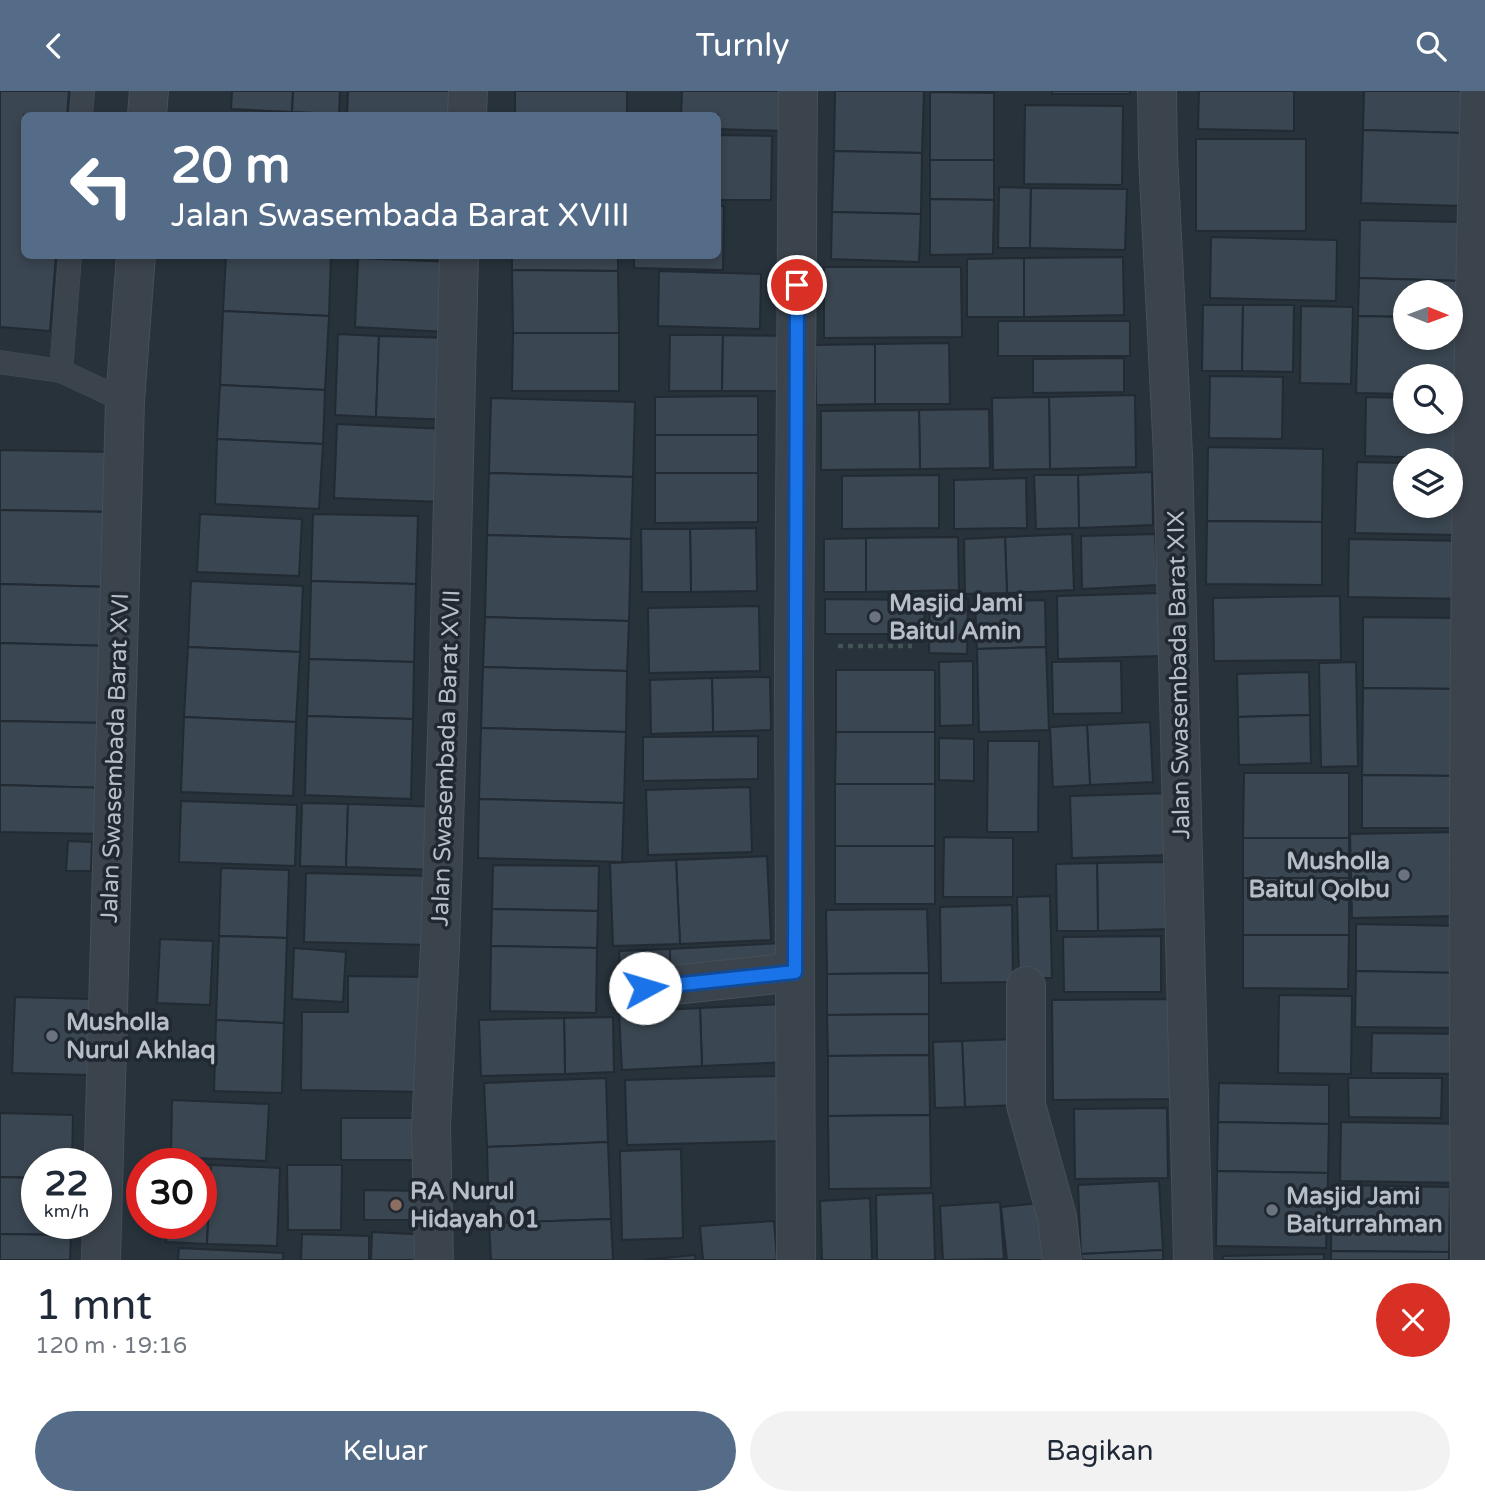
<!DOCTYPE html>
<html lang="id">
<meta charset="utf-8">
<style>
body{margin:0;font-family:"Varela Round",sans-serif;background:#f2f2f3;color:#1f2937;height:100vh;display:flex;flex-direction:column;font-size:26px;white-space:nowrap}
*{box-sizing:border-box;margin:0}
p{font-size:23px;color:#747a83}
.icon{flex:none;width:38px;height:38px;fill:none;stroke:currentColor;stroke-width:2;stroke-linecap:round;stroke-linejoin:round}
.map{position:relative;height:1169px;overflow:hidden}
.sheet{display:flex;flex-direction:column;background:#fff;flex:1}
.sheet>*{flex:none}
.top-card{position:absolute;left:21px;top:21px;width:700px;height:147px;border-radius:10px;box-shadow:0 4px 10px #0003;background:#556c88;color:#fff;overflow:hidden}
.needle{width:46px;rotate:91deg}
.fabs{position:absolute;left:1393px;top:189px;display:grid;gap:14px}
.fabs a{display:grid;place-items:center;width:70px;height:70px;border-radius:50%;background:#fff;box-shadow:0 4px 10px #0003;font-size:35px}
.speed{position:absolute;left:21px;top:1057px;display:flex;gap:14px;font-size:35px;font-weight:700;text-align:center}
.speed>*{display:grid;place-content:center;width:91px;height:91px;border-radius:50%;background:#fff;box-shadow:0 4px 10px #0003;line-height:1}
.speed small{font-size:18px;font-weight:400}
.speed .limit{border:10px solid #d22;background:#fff;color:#111}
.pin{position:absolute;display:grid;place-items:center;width:60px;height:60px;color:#fff;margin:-30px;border:4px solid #fff;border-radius:50%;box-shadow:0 2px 7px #0007}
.me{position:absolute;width:77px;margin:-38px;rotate:84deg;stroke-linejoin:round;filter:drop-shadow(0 0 5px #0008)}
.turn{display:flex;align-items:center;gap:24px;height:147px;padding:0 35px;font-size:32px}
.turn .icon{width:91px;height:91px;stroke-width:2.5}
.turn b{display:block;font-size:49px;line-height:60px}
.round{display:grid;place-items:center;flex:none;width:74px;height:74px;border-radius:37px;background:#f2f2f3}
.headline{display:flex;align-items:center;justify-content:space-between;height:119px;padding:0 35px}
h1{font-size:42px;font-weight:600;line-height:52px}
.cta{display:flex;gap:14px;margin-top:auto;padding:14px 35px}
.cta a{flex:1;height:80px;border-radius:42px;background:#556c88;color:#fff;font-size:28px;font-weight:600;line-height:80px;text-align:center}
.cta a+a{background:#f2f2f3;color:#1f2937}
header{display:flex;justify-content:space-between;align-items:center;height:91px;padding:0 35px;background:#556c88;color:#fff;font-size:32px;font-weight:600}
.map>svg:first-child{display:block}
</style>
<header><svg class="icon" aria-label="back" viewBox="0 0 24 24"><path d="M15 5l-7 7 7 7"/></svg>Turnly<svg class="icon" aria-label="search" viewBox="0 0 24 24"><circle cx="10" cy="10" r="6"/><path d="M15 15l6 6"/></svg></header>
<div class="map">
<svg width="1485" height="1169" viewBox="0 0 1485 1169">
<rect width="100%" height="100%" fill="#27323b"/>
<g fill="#3a4651" stroke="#222a33" stroke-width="2">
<polygon points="0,0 69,0 67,24 24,24 24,164 56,164 50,240 0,236"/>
<polygon points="232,0 293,0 292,21 231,18"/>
<polygon points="293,0 340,0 339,23 292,21"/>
<polygon points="348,0 462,0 461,24 347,24"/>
<rect x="515" y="0" width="112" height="24"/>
<polygon points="682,0 784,0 783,40 718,38 718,24 681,24"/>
<polygon points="835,0 924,0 922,62 834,60"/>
<polygon points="930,0 994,0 994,2 930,1"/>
<rect x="1052" y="0" width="78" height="3"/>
<polygon points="1199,0 1294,0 1294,40 1198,38"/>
<polygon points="1364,0 1463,0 1462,42 1363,39"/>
<polygon points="930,1 994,2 994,69 930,69"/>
<polygon points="1025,14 1123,15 1122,94 1024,93"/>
<polygon points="1363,39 1462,42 1461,115 1361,112"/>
<polygon points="718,44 772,45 771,109 718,109"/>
<rect x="1196" y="48" width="110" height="92"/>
<polygon points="834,60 922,62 921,123 832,121"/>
<polygon points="930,69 994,69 994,109 930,108"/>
<polygon points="999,96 1031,97 1030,157 998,157"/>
<polygon points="1031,97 1127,98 1125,159 1030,157"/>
<polygon points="930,108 994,109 993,163 930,164"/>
<polygon points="718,115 724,115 723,179 634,177 634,164 718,164"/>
<polygon points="832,121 921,123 919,171 831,168"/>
<polygon points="1360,129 1463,131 1462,190 1359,187"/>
<polygon points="1211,146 1337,149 1336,210 1210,207"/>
<polygon points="226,164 331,164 329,225 223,220"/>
<polygon points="512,164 618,164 618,180 512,179"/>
<polygon points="1123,166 1124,224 1024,226 1024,167"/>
<polygon points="358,167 451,171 448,241 355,236"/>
<polygon points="1024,167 1024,226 967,226 967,168"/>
<polygon points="824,176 961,176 962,246 824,247"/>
<polygon points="512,179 618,180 619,242 513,242"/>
<polygon points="659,180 761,183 760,238 658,235"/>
<polygon points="1359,187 1462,190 1461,228 1451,228 1451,201 1405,201 1405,226 1358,225"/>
<polygon points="1203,214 1243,214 1242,280 1202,280"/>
<polygon points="1243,214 1294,214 1293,281 1242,280"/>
<polygon points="1301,215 1353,216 1351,293 1300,292"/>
<polygon points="223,220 329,225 325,299 220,294"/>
<polygon points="1358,225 1405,226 1405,247 1451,247 1451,228 1461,228 1459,304 1451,304 1451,285 1405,285 1405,303 1356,302"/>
<rect x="998" y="230" width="132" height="35"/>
<polygon points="513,242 619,242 619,300 512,300"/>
<polygon points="338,243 379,245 376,326 335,324"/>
<polygon points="670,244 723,244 722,300 669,300"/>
<polygon points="723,244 788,245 787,300 722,300"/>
<polygon points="379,245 454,247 451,329 376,326"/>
<polygon points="949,252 950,313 875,313 875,253"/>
<polygon points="875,253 875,313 816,314 815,254"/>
<polygon points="1124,267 1124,301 1033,302 1033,268"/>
<polygon points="1210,285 1283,286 1282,348 1209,347"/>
<polygon points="220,294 325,299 323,353 217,348"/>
<polygon points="1135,304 1136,376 1050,378 1049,306"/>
<polygon points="758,305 758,344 655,344 655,306"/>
<polygon points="1049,306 1050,378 993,379 992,307"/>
<polygon points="1366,306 1405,307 1405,331 1451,331 1451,308 1465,308 1463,368 1365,365"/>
<polygon points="491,307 635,311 633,386 489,382"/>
<polygon points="989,318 990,377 920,378 919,319"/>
<polygon points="919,319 920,378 821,379 821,320"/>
<polygon points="337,333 445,338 442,411 334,407"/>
<rect x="655" y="344" width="103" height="38"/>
<polygon points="217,348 323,353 319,418 215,413"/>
<polygon points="1208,356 1323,358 1322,431 1207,430"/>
<polygon points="0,359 115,361 114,421 0,419"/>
<polygon points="1357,371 1405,372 1405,415 1451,415 1451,373 1458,374 1457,444 1355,442"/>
<polygon points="1152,381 1153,434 1079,437 1078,384"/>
<polygon points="489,382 633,386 631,448 487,444"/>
<polygon points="655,382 758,382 758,431 655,432"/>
<polygon points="939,384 939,437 842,438 842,385"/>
<polygon points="1034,384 1078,384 1079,437 1036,438"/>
<polygon points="1026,387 1027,437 954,438 954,389"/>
<polygon points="0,419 114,421 112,496 0,493"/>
<polygon points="200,423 302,428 299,485 197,481"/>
<polygon points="313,423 418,425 416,493 311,490"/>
<polygon points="1207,430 1322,431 1322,494 1206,493"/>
<polygon points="756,437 757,500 691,501 690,438"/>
<polygon points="641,438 690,438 691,501 642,501"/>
<polygon points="1072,443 1074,499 1007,502 1005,446"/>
<polygon points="1155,443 1158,494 1082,498 1081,445"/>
<polygon points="487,444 631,448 629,530 485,526"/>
<polygon points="958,446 959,499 866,501 866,447"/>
<polygon points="1005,446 1007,502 965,503 964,448"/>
<polygon points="866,447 866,501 824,501 824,448"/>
<polygon points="1349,448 1469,450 1468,508 1348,506"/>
<polygon points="191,490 303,495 300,561 188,556"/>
<polygon points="311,490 416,493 414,571 309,568"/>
<polygon points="0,493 112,496 110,555 0,552"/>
<polygon points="1161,502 1163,565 1058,568 1057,505"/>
<polygon points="1340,505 1341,569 1214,570 1213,507"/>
<polygon points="930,507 968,508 967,563 929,562"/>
<polygon points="825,508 927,509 922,543 825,543"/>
<polygon points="1045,509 1046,556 977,558 975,511"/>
<polygon points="759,515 760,580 649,582 648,517"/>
<polygon points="485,526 629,530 627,580 483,576"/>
<polygon points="1363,526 1463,527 1463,598 1363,597"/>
<polygon points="0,552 110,555 108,632 0,630"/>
<polygon points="188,556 300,561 296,631 184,626"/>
<polygon points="1046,556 1049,639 979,641 977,558"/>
<polygon points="309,568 414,571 413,628 307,625"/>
<polygon points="973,570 973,634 940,635 939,571"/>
<polygon points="1121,570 1122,622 1053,623 1052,571"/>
<polygon points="1356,571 1358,675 1321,676 1319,572"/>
<polygon points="483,576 627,580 626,641 481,637"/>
<rect x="836" y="579" width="99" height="62"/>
<polygon points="1309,581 1310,624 1238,626 1237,583"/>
<polygon points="770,586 771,639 713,641 712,587"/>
<polygon points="712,587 713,641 651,643 650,589"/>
<polygon points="1363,597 1463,598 1462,685 1362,684"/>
<polygon points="1310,624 1311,672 1239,674 1238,626"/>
<polygon points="307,625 413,628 411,708 305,704"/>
<polygon points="184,626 296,631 293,705 181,701"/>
<polygon points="0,630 108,632 107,697 0,694"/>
<polygon points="1150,631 1153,691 1090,694 1087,634"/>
<polygon points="1087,634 1090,694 1053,696 1050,636"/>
<polygon points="481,637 626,641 624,712 479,708"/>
<polygon points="836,641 935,641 935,693 835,693"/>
<polygon points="758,645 758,688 643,690 643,646"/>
<polygon points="939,647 974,648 974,690 939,689"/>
<polygon points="988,650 1039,650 1038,741 987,741"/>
<polygon points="1244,682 1349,682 1349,747 1243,747"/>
<polygon points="1362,684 1462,685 1462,737 1362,737"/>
<rect x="835" y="693" width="100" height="62"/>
<polygon points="0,694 107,697 106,743 0,741"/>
<polygon points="750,696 752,761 648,764 646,699"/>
<polygon points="1172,702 1174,764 1072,767 1070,705"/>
<polygon points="479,708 624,712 622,771 478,767"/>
<polygon points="181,710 297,714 295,775 179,771"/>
<polygon points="302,712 348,713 346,776 300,775"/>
<polygon points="348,713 443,716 441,779 346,776"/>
<polygon points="1457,741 1458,825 1352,827 1350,743"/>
<polygon points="944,746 1013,747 1013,806 943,806"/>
<rect x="1243" y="747" width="106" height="40"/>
<polygon points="68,750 92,751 91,780 66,780"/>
<rect x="835" y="755" width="100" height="58"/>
<polygon points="767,765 771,849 680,853 676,769"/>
<polygon points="676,769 680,853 613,855 610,772"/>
<polygon points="1169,771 1170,838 1098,840 1097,772"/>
<polygon points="1097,772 1098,840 1057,840 1056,773"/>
<polygon points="493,774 599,775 598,820 492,818"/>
<polygon points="221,777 289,779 287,847 219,845"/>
<polygon points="306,782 431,785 429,854 304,851"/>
<rect x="1243" y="787" width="106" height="57"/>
<polygon points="1050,805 1052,887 1019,887 1017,806"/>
<polygon points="1012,814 1013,891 941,892 940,816"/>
<polygon points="492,818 598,820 597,857 491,855"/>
<polygon points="927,818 929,882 827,883 826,819"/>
<polygon points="1356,833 1460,835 1460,882 1356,880"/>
<polygon points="1243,844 1349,844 1348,898 1243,897"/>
<polygon points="219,845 287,847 284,932 216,929"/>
<polygon points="1161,845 1161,901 1064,901 1063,846"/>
<polygon points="160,848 213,850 210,914 157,912"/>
<polygon points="783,852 779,873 670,884 670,858"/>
<polygon points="491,855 597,857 596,922 490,920"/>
<polygon points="294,857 346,861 343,911 292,908"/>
<polygon points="670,858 670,884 621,888 619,860"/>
<polygon points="1356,880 1460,882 1459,937 1355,936"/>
<polygon points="929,882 929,923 827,924 827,883"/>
<polygon points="348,885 431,886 429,1001 301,999 302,921 348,921"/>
<polygon points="1279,904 1352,905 1351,983 1278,982"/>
<polygon points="15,906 91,908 89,984 12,982"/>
<polygon points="1172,908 1173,1008 1053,1009 1052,909"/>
<polygon points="786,913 789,971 702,975 700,917"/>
<polygon points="700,917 702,975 622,979 619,921"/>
<polygon points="929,923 929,964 828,965 827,924"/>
<polygon points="613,926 614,981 565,983 564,927"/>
<polygon points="564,927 565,983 481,985 479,929"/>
<polygon points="216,929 284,932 282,1002 214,1000"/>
<polygon points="1372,942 1464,943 1465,983 1371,982"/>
<polygon points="1018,948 1020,1014 965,1016 962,950"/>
<polygon points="962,950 965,1016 935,1017 933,951"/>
<polygon points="929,964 930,1024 828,1025 828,965"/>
<polygon points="778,985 779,1050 627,1054 625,989"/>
<polygon points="606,987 608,1051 487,1056 484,992"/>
<polygon points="1348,987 1442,987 1441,1027 1349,1026"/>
<polygon points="1219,992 1329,994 1329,1033 1218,1031"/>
<polygon points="172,1009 269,1013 266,1070 171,1066"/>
<polygon points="1167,1017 1168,1087 1075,1088 1074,1018"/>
<polygon points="0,1022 73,1024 72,1073 37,1073 37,1087 0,1086"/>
<polygon points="930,1024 931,1097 829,1098 828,1025"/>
<rect x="341" y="1027" width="87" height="42"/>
<polygon points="1218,1031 1329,1033 1328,1082 1217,1080"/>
<polygon points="1341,1031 1467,1033 1466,1092 1340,1090"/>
<polygon points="608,1051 611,1128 489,1132 487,1056"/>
<polygon points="681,1058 683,1147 622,1149 620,1060"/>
<polygon points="201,1073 211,1074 207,1153 166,1151 167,1132 201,1132"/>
<polygon points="211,1074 280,1077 277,1155 207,1153"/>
<polygon points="287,1074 342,1074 341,1139 288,1139"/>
<polygon points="1217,1080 1328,1082 1326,1157 1216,1155"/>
<polygon points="0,1086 37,1087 37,1132 71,1132 71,1144 0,1143"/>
<polygon points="1159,1090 1163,1159 1081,1163 1078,1094"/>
<polygon points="1332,1094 1450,1096 1449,1161 1331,1160"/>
<polygon points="364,1099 427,1100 427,1129 364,1129"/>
<polygon points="933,1102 935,1169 877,1169 876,1104"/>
<polygon points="870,1107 872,1169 822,1169 820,1110"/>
<polygon points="1000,1111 1004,1168 943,1169 940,1115"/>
<polygon points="1049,1111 1055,1169 1007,1169 1001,1116"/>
<polygon points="611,1128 613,1169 491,1169 489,1132"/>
<polygon points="774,1130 777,1169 703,1169 700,1135"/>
<polygon points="372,1141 431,1144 430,1169 371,1169"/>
<polygon points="0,1143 71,1144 70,1169 0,1169"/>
<polygon points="302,1143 369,1145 369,1169 301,1169"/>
<polygon points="179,1157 283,1162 283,1169 178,1169"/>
<polygon points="1163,1159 1163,1169 1082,1169 1081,1163"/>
<polygon points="1331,1160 1449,1161 1449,1169 1331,1169"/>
<polygon points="1324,1163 1324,1169 1223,1169 1223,1165"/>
<polygon points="695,1164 696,1169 644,1169"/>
</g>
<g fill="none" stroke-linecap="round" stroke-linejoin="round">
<g stroke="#474f58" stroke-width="24">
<g id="lane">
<polyline points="81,24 83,0"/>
<polyline points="0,271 61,280 125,310"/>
<polyline points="61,280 70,164"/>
</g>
</g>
<g stroke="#474f58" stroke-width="40">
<g id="street">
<polyline points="1157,0 1158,65 1173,364 1193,1169"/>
<polyline points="147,24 149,0"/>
<polyline points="467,24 468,0"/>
<polyline points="1026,895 1026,1014 1057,1126 1062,1169"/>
<polyline points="645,897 795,881"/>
<polyline points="101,1169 125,310 136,164"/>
<polyline points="434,1169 431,1036 440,855 448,613 459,164"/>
<polyline points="796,1169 794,573 798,0"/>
<path d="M1470,1169C1467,779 1469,390 1480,0"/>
</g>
</g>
<polyline stroke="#425454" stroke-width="4.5" stroke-dasharray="5 5" stroke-linecap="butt" points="838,555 912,555"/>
<use href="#lane" stroke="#3b434c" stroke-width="23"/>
<use href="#street" stroke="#3b434c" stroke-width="38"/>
</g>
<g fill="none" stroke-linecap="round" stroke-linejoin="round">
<g stroke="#114b97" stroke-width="18">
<polyline id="route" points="645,897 795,881 797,194"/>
</g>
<use href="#route" stroke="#1a73e8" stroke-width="12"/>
</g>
<g fill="#6b7280" stroke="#202831" stroke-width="2.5">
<circle cx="875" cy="526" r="7"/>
<circle cx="1404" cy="784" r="7"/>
<circle cx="52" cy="945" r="7"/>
<circle cx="1272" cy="1119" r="7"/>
</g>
<circle fill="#8d6e63" stroke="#202831" stroke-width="2.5" cx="396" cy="1114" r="7"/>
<g text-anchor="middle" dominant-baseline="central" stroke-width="7" stroke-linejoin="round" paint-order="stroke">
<g font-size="24" font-weight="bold" fill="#b7bec7" stroke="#202831" text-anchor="start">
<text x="889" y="512">Masjid Jami<tspan x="889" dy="28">Baitul Amin</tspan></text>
<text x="1390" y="770" text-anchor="end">Musholla<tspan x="1390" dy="28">Baitul Qolbu</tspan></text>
<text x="66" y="931">Musholla<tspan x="66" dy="28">Nurul Akhlaq</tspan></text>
<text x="410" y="1100">RA Nurul<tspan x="410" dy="28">Hidayah 01</tspan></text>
<text x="1286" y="1105">Masjid Jami<tspan x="1286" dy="28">Baiturrahman</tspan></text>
</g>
<g font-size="24" fill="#b7bec7" stroke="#202831">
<text transform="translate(1179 584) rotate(-91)">Jalan Swasembada Barat XIX</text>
<text transform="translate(115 667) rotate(-88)">Jalan Swasembada Barat XVI</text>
<text transform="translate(446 667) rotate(-88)">Jalan Swasembada Barat XVII</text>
</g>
</g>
</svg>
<div class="fabs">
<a><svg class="needle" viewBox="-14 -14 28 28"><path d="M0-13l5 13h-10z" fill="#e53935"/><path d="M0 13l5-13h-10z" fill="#747a83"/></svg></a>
<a><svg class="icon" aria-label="search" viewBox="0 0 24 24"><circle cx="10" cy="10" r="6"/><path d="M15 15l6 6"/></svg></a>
<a><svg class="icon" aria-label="layers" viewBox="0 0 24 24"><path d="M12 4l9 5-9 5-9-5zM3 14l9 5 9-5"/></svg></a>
</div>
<div class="speed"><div>22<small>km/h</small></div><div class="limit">30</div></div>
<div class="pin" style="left:797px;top:194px;background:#d93025"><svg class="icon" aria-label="arrive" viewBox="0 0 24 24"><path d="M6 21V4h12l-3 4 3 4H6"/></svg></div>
<svg class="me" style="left:645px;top:897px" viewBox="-20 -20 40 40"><circle r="19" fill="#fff"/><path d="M0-13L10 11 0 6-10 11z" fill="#1a73e8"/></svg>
<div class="top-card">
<div class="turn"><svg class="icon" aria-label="left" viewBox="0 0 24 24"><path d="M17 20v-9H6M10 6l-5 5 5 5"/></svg><div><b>20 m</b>Jalan Swasembada Barat XVIII</div></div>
</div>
</div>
<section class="sheet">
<div class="headline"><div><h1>1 mnt</h1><p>120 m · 19:16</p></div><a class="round" style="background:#d93025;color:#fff"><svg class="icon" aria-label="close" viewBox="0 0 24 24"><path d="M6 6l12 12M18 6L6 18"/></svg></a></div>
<div class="cta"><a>Keluar</a><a>Bagikan</a></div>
</section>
